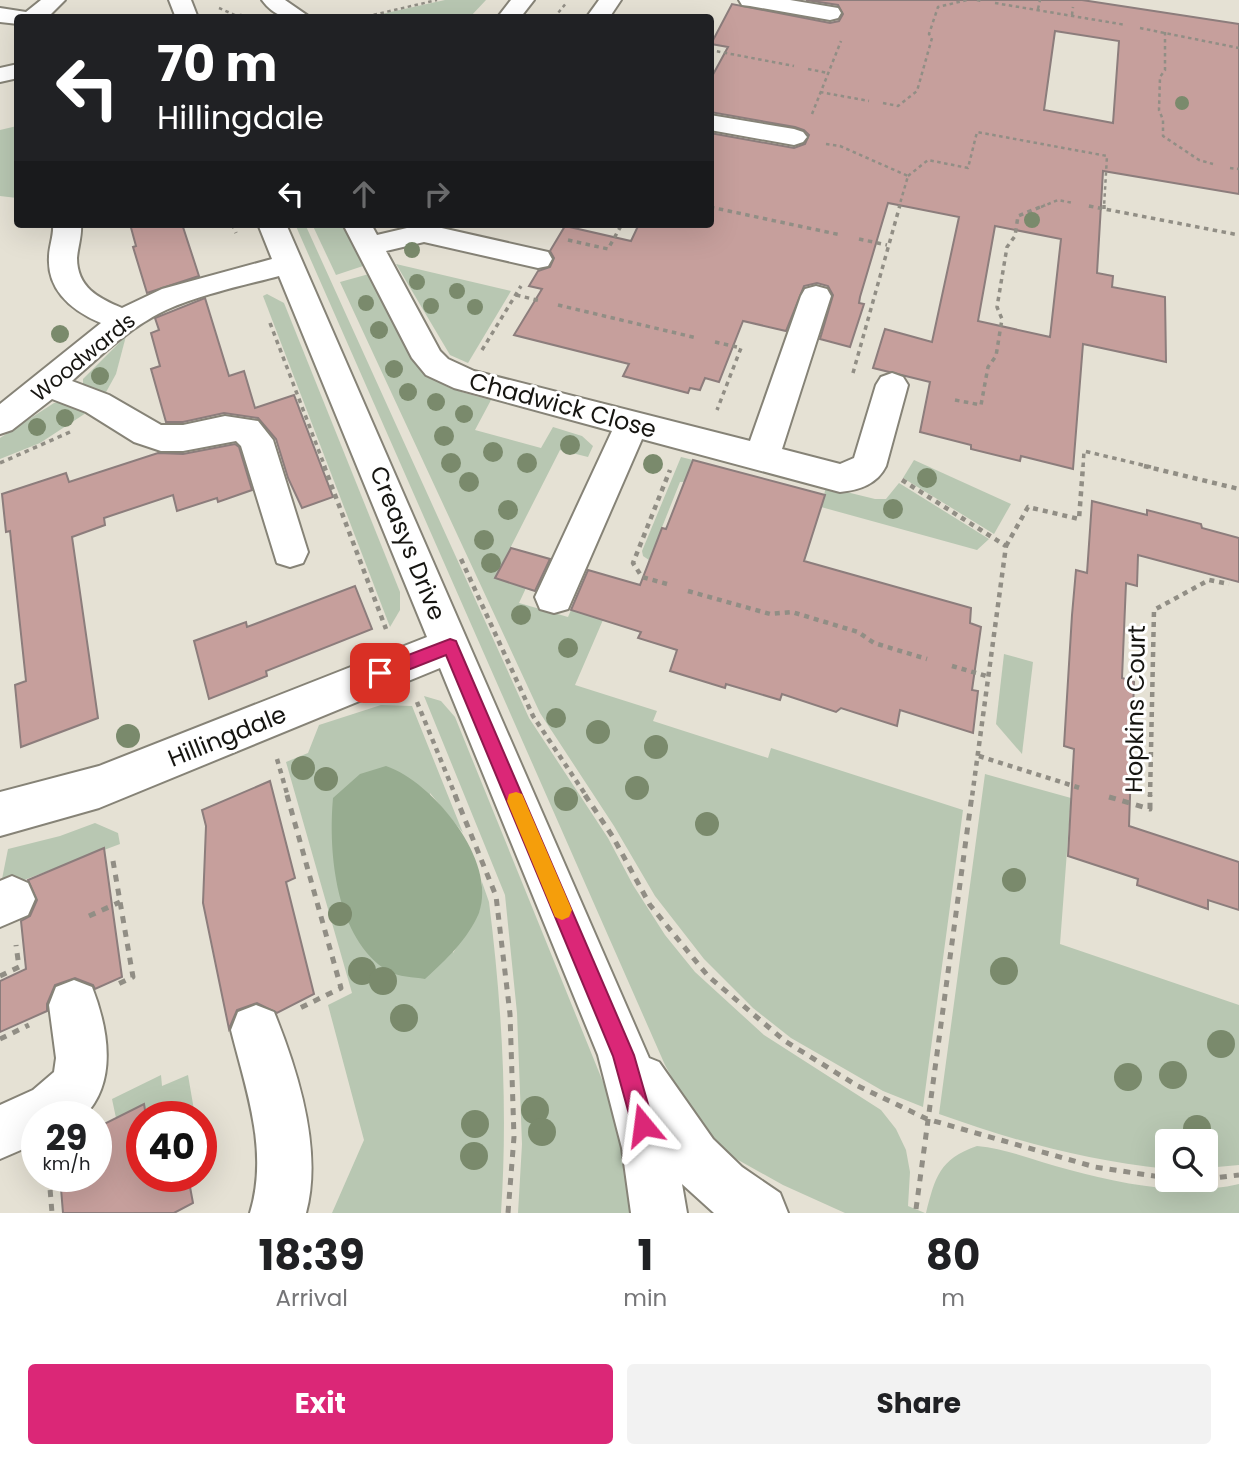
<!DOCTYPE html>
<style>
body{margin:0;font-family:Poppins,sans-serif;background:#f2f2f2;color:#202124;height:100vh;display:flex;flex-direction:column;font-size:26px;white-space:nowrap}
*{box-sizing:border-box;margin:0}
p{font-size:23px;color:#757577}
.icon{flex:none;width:38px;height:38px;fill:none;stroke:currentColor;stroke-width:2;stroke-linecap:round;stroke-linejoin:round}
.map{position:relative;height:1213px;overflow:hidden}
.details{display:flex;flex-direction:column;background:#fff;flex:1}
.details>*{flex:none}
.hud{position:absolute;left:14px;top:14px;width:700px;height:214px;border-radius:7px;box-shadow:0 7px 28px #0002;background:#202124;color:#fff;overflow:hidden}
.buttons{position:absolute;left:1155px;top:1129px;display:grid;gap:14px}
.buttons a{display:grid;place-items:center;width:63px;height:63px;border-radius:7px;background:#fff;box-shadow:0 7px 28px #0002;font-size:35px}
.speed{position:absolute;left:21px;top:1101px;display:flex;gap:14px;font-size:35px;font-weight:700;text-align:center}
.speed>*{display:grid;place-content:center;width:91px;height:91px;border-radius:50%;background:#fff;box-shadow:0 7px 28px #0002;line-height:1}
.speed small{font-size:18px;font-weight:400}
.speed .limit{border:10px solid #d22;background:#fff;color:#111}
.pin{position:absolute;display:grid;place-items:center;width:60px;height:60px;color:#fff;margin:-30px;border-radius:14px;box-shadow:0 4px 10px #0006}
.me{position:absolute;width:77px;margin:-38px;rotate:344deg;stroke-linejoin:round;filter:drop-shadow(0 0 5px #0008)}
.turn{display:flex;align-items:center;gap:24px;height:147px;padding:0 28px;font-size:32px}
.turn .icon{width:91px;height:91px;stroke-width:2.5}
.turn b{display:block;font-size:49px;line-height:60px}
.lanes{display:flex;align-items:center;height:66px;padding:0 28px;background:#0003;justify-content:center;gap:35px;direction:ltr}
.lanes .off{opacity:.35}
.eta{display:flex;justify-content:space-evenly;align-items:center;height:119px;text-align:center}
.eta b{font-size:42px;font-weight:700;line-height:49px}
.cta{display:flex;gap:14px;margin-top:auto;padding:14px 28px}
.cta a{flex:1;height:80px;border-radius:7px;background:#db2777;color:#fff;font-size:28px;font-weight:700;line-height:80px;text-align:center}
.cta a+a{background:#f2f2f2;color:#202124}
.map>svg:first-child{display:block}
</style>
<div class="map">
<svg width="1239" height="1213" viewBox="0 0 1239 1213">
<rect width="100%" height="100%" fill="#e5e1d4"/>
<g fill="#b8c7b2">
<polygon points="445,0 486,0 470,17 368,17"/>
<polygon points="17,126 17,198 0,196 0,130"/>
<polygon points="295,224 305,224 529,718 608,838 633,885 665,935 695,972 764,1035 881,1110 896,1129 906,1150 910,1172 908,1206 925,1213 845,1213 783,1185 731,1156 694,1118 665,1065"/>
<polygon points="312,224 343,224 363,266 336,275"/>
<polygon points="396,264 511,291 468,363 450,355"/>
<path d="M369,274L419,366C438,388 465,393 491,400L475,430L541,448L553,427L582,436L593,446L588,457L560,450L495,578L526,588L519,603L568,617L571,610L603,620L575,685L657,711L653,721L768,758L771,748L963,810L923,1107L883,1091L791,1038L753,1008L704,959L655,896L614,826L540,713L340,282Z"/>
<polygon points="267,294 284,303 400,592 400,610 390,627 263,296"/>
<polygon points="126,336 116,374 105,394 83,386 83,379"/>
<polygon points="61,402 89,411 40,443 0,459 0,438 54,403"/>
<polygon points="681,457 693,460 684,482 680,482 649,560 643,556 642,551"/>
<polygon points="914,460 1011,504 994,534 903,478"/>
<polygon points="899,483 989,539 977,550 821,507 826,487 875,499 886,499"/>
<polygon points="1004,654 1033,662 1022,754 996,724"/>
<polygon points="424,696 441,701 455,717 616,1114 629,1156 633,1213 518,1213 522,1144 517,1013 505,895"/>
<path d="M381,705L412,706L463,833L430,793L453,953L479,912L482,882L489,902C502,1006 508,1108 501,1213H332L364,1140L328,1005L352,993L286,762L308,753L319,725Z"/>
<path d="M985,774L1071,798L1060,944L1239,1005V1165L1206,1168V1141H1167V1169C1084,1160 1018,1142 939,1114Z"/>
<polygon points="95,823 118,833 120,844 0,889 8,849 60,836"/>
<polygon points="161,1075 162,1086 188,1075 195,1116 146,1116 144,1104 116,1118 112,1099"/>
<path d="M977,1146C1009,1149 1038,1162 1070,1170C1123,1184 1185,1197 1239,1184V1213H926C935,1178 939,1159 977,1146Z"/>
</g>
<path fill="#97ac90" d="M386,766C433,782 498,861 479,913C468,939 446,960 425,979C414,977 398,977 388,971C336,939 328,854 333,798L360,774Z"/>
<g fill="#c69f9c" stroke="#8c7d7c" stroke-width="2" fill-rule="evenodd">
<path d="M806,0H1082L1239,24V194L1103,171L1097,273L1113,276L1112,287L1165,297L1166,362L1083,344L1073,469L1021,456L1020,461L971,449V445L920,432L930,382L873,368L885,329L932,342L959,217L888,203L860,297L859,303L864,304L850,347L820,339L833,295L828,286L817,283L804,286L786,331L743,321L719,382L705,378L700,390L690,388L688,393L623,376L629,364L514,335L542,289L529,286L538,271L550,267L554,258L550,251L565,226L631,241L639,224H710V133L794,148L805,144L809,135L804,130L795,127L710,112V80L728,47L711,44L732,4L830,23L839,21L843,14L838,5ZM1055,31L1119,41L1113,123L1044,110ZM995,226L1061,239L1050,337L978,321Z"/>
<polygon points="130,224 182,224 199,276 147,293 133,247 136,246"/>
<polygon points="205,298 229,376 244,371 255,408 294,395 333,497 302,508 288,478 276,439 258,418 224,413 183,422 166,422 151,369 160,366 151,333 159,330 155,318"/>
<polygon points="235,444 239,447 252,490 218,502 217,498 177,511 173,495 104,518 105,525 72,537 98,718 21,747 15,685 26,681 10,531 6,532 2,494 66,473 69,482 158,453 183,454"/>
<polygon points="693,460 825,495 804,561 971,608 970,623 981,627 972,690 978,691 973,733 900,710 897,726 841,708 836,712 782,694 780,700 726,684 725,688 670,671 677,650 638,638 641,632 571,610 588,570 640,585 662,528 666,529"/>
<polygon points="1092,501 1147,515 1147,510 1201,524 1202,528 1239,538 1239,582 1138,555 1137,586 1126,583 1122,678 1134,682 1129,826 1239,862 1239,910 1208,900 1208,909 1137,885 1138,879 1068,856 1074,749 1064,746 1072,615 1076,570 1087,573"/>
<polygon points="511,548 550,559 535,591 495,578"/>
<polygon points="355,586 372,629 266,671 267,676 209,699 194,641 246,622 247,627"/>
<polygon points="270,781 295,878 286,882 314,994 277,1013 257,1003 237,1010 229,1029 203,903 206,826 202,810"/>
<polygon points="104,848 122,977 95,989 93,985 75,978 55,985 47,1004 47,1011 0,1032 0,981 26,969 21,921 30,916 37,900 28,880"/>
<polygon points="144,1104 146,1116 142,1116 142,1176 188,1176 193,1203 174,1213 63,1213 60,1176 96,1176 96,1128"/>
</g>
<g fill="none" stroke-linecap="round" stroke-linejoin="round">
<g stroke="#868377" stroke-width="4">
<g id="minor">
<polygon points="41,0 65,0 47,18 18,18 18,24 0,22 0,8 26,12"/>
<polygon points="169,0 191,0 198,18 176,18"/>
<path d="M262,0H285L311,18C289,18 276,19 262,0Z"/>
<polygon points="511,0 534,0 520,18 497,18"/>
<polygon points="599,0 621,0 609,18 586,18"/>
<polygon points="739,0 790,0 838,8 841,13 838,18 830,20 750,6 742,5"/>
<polygon points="18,64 18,78 0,82 0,68"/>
<polygon points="710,115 794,129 803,132 807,137 803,142 794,145 710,130"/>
<path d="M53,224H81C82,236 78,246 77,258C77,287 98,298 122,308L162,289L272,259L258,224H286L649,1058L659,1062L713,1139L742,1167L780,1193L788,1213H714L682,1184L687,1213H631L622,1148L598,1055L440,668L99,808L0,836V792L99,766L427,637L279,276C241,286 202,294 166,310C130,327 101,355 72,381L109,395L161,425H183L225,416L258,421L273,440L308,552L303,563L290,567L277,563L241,446L236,441L183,451H161L134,442L86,412L52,399L12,430L0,434V404L101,323C73,311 47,291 49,257C49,246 54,236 53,224Z"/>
<path d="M343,224H371L377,235L424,224L548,252L552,259L548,266L538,268L424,242L386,251L440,351L448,359L474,371L750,441L801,296L805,289L816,286L827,289L831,296L782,449L840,464L854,458L876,385L881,377L892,373L903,377L908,385L886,466C877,484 860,490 840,492L642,439L568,609L554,613L540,609L535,597L612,431L454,388L426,375L412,358Z"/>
<polygon points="12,876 28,883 35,899 28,915 0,927 0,881"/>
<path d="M74,980L92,987C108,1028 118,1082 84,1116H37V1143L0,1159V1105L33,1090L54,1072L56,1058L49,1005L56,987Z"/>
<path d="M256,1005L274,1012C298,1071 323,1150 306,1213H250C269,1151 246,1090 231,1030L238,1012Z"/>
</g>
</g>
<g stroke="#918e85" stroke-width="2.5" stroke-dasharray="3.5 3.5" stroke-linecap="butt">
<polyline points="977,0 981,1"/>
<polyline points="995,3 1126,25"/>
<polyline points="219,8 237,16 244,14"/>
<polyline points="1038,9 1040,0"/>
<polyline points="1072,15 1073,7"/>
<polyline points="360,18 437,0"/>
<polyline points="554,18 567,2"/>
<polyline points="1140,28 1239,48"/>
<polyline points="1165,32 1165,70 1160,77 1159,110 1163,120 1163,136 1199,160 1213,164"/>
<polyline points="710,50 794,66"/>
<polyline points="808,69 828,73"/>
<polyline points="820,92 869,101"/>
<polyline points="883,103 898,106 917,91 932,38 929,34 938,7 967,0"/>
<polyline points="812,114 841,41"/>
<polyline points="826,144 840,146 908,176 899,207"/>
<polyline points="1230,168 1239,169"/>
<polyline points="908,176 928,160 968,168 977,132 1107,156 1104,207"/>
<polyline points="1089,206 1093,207"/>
<polyline points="1041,207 1058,200 1073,203"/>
</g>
<g stroke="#918e85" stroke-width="3.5" stroke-dasharray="4.5 4.5" stroke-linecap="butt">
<polyline points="1089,206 1239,235"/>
<polyline points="710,207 841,235"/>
<polyline points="1104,209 1104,205"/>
<polyline points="232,224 236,233"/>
<polyline points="859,239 887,245"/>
<polyline points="568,240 608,249 622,224"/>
<polyline points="516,295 541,301"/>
<polyline points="558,305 697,338"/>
<polyline points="270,323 325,467"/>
<polyline points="715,342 741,348 717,410"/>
<polyline points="482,350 521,286"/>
<polyline points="853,373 900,205"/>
<polyline points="955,400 981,405 988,367 996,356 1002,319 997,307 1007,247 1015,236 1018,216 1045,205"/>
<polyline points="0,463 70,432"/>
<polyline points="1083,467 1084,451 1151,467"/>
</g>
<g stroke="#918e85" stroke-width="4.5" stroke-dasharray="5 5" stroke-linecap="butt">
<polyline points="324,466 386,629"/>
<polyline points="1144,466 1239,489"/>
<polyline points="902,480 1006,546 972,797"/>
<polyline points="1006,546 1028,507 1079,519 1083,466"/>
<polyline points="461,559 533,716 587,797"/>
<polyline points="667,584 642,577 633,563 670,470"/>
<polyline points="688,591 770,614 792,612 858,632 874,643 927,659"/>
<polyline points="952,666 990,677"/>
<polyline points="417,702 456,797"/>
<polyline points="979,756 1083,789"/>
<polyline points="277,759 288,797"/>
<polyline points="1150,797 1154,610 1209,580 1229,584"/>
</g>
<g stroke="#918e85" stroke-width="5" stroke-dasharray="7 7" stroke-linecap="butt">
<polyline points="287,795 341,988 298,1009"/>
<polyline points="455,795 496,896 510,1014 514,1137 508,1213"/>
<polyline points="585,795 613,837 650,905 708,976 785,1041 856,1085 927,1119 1095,1167 1167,1178"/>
<polyline points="1109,797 1150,809 1150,795"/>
<polyline points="113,861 133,977 116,985"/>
<polyline points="89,916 120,902"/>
<polyline points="0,976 19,967 16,945"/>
<polyline points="0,1039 29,1025"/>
<polyline points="49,1176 52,1213"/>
<polyline points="1206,1179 1239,1175"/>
<polyline points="1175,1180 1194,1180"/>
<polyline points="916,1209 972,795"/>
</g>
<use href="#minor" fill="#fff" fill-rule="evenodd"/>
</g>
<g fill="#7a8a6c">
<circle cx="1182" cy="103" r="7"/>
<circle cx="1032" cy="220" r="8"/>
<circle cx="412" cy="250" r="8"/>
<circle cx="417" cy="282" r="8"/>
<circle cx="457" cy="291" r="8"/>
<circle cx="366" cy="303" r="8"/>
<circle cx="431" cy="306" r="8"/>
<circle cx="475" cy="307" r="8"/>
<circle cx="379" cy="330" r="9"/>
<circle cx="60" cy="334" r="9"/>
<circle cx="394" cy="369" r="9"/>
<circle cx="100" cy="376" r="9"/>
<circle cx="408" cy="392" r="9"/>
<circle cx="436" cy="402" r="9"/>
<circle cx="464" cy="414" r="9"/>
<circle cx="65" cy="418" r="9"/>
<circle cx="37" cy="427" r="9"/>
<circle cx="444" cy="436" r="10"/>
<circle cx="570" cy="445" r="10"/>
<circle cx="493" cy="452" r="10"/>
<circle cx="451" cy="463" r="10"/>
<circle cx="527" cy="463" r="10"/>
<circle cx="653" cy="464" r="10"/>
<circle cx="927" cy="478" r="10"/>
<circle cx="469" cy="482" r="10"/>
<circle cx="893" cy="509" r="10"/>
<circle cx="508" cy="510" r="10"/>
<circle cx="484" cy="540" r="10"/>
<circle cx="491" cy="563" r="10"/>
<circle cx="521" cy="615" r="10"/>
<circle cx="568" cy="648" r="10"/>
<circle cx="556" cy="718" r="10"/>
<circle cx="598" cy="732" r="12"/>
<circle cx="128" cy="736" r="12"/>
<circle cx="656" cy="747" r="12"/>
<circle cx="303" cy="768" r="12"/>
<circle cx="326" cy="779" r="12"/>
<circle cx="637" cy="788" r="12"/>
<circle cx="566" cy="799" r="12"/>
<circle cx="707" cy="824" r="12"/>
<circle cx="1014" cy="880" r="12"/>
<circle cx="340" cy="914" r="12"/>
<circle cx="362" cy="971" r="14"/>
<circle cx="1004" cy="971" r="14"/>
<circle cx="383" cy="981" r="14"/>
<circle cx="404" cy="1018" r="14"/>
<circle cx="1221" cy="1044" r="14"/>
<circle cx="1173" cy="1075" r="14"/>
<circle cx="1128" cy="1077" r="14"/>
<circle cx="535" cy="1110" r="14"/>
<circle cx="475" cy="1124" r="14"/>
<circle cx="1197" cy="1129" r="14"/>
<circle cx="542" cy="1132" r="14"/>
<circle cx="474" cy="1156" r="14"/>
</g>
<polygon fill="#db2777" stroke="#8e194d" stroke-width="2" points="450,639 456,641 458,646 634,1055 654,1125 651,1132 643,1135 635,1132 632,1125 613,1056 446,655 380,681 374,679 371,673 374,668"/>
<polygon fill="#f59e0b" points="516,792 522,794 572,910 569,917 562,920 555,917 507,801 509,794"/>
<g text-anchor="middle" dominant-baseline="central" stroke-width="6" stroke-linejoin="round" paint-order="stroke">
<g font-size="21" fill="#161511" stroke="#fff">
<text transform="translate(83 357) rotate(-39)">Woodwards</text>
</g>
<g font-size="24" fill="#161511" stroke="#fff">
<text transform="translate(563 405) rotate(15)">Chadwick Close</text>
<text transform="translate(408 543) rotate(68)">Creasys Drive</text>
<text transform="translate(1135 709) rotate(-89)">Hopkins Court</text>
<text transform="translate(227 736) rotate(-22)">Hillingdale</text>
</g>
</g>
</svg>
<div class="buttons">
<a><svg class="icon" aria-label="search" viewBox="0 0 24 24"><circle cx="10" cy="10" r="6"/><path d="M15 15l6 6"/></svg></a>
</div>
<div class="speed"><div>29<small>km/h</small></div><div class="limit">40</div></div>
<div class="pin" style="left:380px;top:673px;background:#d93025"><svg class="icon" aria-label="arrive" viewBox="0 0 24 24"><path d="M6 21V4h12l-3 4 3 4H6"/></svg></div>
<svg class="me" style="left:643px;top:1125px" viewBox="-20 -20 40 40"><path d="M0-17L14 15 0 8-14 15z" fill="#db2777" stroke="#fff" stroke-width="4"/></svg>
<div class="hud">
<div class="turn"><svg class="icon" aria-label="left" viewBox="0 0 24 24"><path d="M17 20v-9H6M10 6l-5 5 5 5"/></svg><div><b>70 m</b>Hillingdale</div></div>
<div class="lanes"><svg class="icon" aria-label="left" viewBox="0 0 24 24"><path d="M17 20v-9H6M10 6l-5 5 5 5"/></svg><svg class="icon off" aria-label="ahead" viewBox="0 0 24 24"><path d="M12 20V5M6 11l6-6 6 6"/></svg><svg class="icon off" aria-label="right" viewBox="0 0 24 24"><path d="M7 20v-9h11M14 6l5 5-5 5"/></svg></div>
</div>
</div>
<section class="details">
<div class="eta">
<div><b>18:39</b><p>Arrival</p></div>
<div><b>1</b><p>min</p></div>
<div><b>80</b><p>m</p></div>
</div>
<div class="cta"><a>Exit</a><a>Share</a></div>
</section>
